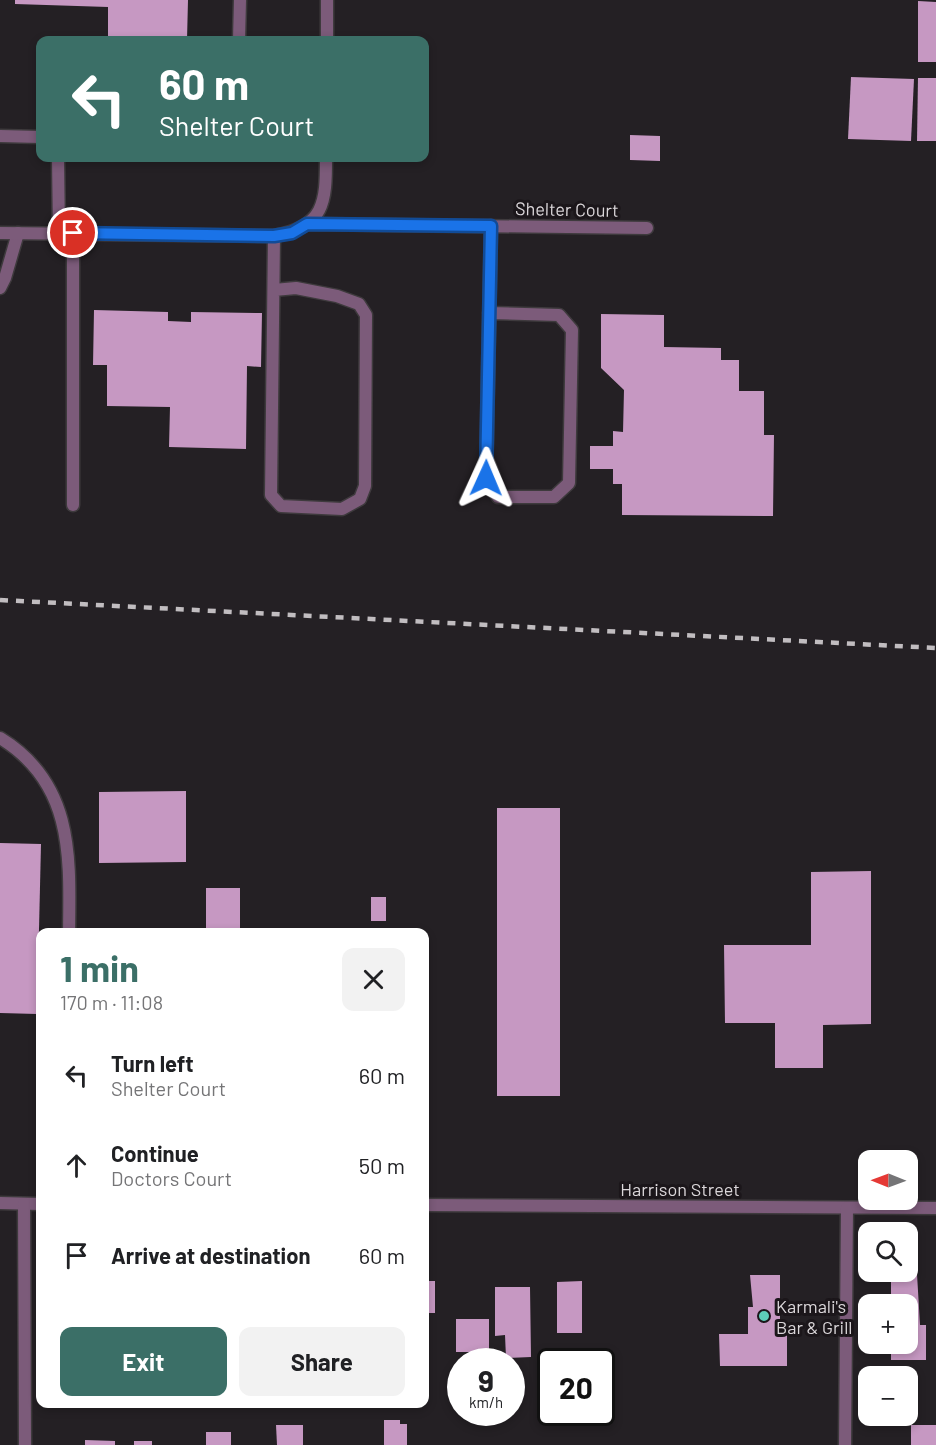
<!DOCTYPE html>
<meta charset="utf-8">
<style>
body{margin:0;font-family:Barlow,sans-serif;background:#f2f2f2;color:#202124;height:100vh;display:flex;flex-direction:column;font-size:22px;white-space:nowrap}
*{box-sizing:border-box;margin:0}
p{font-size:20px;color:#757577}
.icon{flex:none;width:33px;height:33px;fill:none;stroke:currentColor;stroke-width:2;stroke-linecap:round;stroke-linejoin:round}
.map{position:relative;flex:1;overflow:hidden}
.details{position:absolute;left:36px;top:928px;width:393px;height:480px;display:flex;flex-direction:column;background:#fff;border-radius:12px;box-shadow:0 3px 9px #0003}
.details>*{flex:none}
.guide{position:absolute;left:36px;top:36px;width:393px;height:126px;border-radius:12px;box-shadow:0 3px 9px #0003;background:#3b6f67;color:#fff;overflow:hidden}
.needle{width:39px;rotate:271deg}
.fabs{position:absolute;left:858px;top:1150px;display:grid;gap:12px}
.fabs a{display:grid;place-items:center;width:60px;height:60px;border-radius:12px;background:#fff;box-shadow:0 3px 9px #0003;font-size:30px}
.speed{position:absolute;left:447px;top:1348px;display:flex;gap:12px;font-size:30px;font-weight:700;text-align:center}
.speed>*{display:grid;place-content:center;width:78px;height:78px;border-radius:50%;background:#fff;box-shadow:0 3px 9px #0003;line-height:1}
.speed small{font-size:15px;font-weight:400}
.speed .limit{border:3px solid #111;border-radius:9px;background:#fff;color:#111}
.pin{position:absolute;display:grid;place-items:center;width:51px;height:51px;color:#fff;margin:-26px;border:3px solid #fff;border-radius:50%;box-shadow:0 2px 6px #0007}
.me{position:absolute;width:66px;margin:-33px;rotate:1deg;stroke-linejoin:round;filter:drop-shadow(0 0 4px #0008)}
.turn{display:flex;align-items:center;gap:21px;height:126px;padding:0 24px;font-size:27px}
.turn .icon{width:78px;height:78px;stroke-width:2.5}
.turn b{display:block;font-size:42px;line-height:51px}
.round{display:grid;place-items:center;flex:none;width:63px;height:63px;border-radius:12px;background:#f2f2f2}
.headline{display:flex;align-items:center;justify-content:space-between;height:102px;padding:0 24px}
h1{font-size:36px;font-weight:700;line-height:45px;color:#3b6f67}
.action{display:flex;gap:12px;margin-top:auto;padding:12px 24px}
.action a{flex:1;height:69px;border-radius:12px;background:#3b6f67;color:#fff;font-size:24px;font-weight:700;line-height:69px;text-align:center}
.action a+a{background:#f2f2f2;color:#202124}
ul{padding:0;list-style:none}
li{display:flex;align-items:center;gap:18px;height:90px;padding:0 24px}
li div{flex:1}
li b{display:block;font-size:22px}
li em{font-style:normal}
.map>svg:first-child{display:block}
</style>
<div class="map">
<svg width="936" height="1445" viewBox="0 0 936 1445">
<rect width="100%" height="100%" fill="#242024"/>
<g fill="#c698c2">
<polygon points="15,0 188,0 187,40 108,40 108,7 15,4"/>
<polygon points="918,1 936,2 936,62 918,62"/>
<polygon points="851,77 914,79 911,141 848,139"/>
<polygon points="918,78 936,78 936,141 917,141"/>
<polygon points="630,135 660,136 660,161 630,160"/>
<polygon points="94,310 168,312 168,321 191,322 191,312 262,313 261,367 247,366 246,449 169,447 170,407 107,406 107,365 93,365"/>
<polygon points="601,314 664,315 664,347 721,348 721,360 739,360 739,391 764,391 764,435 774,435 773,516 622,515 622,484 613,484 613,469 590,469 590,446 613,446 613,431 623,432 624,390 601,368"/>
<polygon points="186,791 186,862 99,863 99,792"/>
<rect x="497" y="808" width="63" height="288"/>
<polygon points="0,843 41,844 37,1014 0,1013"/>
<polygon points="871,871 871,1024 823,1025 823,1068 775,1068 775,1023 725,1023 724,945 811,945 811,872"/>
<rect x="206" y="888" width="34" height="45"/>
<rect x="371" y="897" width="15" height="24"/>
<polygon points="891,1274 917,1274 920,1325 926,1325 926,1360 891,1360 891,1344 908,1344 908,1305 891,1305"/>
<polygon points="750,1275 780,1275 780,1324 787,1324 787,1366 720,1366 719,1334 748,1334 748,1307 753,1307"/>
<rect x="424" y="1281" width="11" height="32"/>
<polygon points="582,1281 582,1333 557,1333 557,1282"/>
<polygon points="495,1287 530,1287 531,1357 506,1358 505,1335 495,1336"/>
<rect x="456" y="1319" width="33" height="33"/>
<rect x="545" y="1368" width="5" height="32"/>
<polygon points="384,1420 400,1420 400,1424 407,1424 407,1445 384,1445"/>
<polygon points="276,1425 303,1425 303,1445 277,1445"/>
<rect x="911" y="1425" width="25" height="20"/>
<rect x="206" y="1432" width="25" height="13"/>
<polygon points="85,1440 115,1441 115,1445 85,1445"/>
<rect x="134" y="1441" width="18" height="4"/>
</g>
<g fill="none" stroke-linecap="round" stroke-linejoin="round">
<g stroke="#3e3a3d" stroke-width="15">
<g id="lane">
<polyline points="239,40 240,0"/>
<polyline points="0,136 40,137"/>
<polyline points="58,158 59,233"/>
<polyline points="0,288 5,278 18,233"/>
<polyline points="274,290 296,288 337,296 359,304 366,315 365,486 360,499 342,509 281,506 271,495 274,236"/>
<polyline points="489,313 559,315 572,330 569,483 554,497 498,497 486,478 491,226"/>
<polyline points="73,505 73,233"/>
<path d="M0,738C74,783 70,857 69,933"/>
</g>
</g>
<g stroke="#3e3a3d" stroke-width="15">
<g id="street">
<polyline points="327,40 327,0"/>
<polyline points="307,224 647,228"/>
<path d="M0,233L274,236C325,227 326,202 326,158"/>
<polyline points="0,1203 40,1204"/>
<polyline points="24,1204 25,1445"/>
<polyline points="424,1205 936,1208"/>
<polyline points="845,1445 847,1208"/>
</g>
</g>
<use href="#lane" stroke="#7c5b7a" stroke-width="12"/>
<use href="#street" stroke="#7c5b7a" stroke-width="12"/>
<polyline stroke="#c1bdc0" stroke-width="4.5" stroke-dasharray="8 8" stroke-linecap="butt" points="0,600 936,648"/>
</g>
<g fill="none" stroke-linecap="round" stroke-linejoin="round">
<g stroke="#114b97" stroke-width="15">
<polyline id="route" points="73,233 274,236 292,233 307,224 491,226 486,478"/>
</g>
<use href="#route" stroke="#1a73e8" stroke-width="10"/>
</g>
<circle fill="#5dceb9" stroke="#1b161a" stroke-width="2" cx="764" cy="1316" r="6"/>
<g text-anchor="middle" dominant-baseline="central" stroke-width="6" stroke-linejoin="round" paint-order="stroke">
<g font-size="18" fill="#dbd7da" stroke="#1b161a">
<text transform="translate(567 209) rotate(1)">Shelter Court</text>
<text x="680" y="1189">Harrison Street</text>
</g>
<g font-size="18" fill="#dbd7da" stroke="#1b161a" text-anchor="start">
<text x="776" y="1306">Karmali's<tspan x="776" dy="21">Bar &amp; Grill</tspan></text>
</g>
</g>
</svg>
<div class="fabs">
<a><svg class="needle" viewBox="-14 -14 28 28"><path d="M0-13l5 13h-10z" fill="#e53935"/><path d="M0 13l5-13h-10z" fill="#757577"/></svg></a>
<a><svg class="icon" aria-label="search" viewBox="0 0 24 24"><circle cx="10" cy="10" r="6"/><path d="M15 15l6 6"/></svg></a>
<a>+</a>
<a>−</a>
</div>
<div class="speed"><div>9<small>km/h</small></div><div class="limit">20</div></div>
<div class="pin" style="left:73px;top:233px;background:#d93025"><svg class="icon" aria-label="arrive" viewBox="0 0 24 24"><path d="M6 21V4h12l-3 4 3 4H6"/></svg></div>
<svg class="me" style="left:486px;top:478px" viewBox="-20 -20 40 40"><path d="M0-17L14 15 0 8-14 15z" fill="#1a73e8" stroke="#fff" stroke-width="4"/></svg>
<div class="guide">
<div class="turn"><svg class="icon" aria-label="left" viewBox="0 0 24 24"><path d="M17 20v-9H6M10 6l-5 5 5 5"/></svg><div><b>60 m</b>Shelter Court</div></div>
</div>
<section class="details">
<div class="headline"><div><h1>1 min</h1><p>170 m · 11:08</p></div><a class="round"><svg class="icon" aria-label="close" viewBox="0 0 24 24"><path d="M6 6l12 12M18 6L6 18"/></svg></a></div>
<ul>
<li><svg class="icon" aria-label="left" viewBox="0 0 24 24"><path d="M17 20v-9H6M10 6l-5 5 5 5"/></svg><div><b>Turn left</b><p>Shelter Court</p></div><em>60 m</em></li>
<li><svg class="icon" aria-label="ahead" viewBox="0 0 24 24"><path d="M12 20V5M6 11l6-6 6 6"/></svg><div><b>Continue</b><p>Doctors Court</p></div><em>50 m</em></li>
<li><svg class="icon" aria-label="arrive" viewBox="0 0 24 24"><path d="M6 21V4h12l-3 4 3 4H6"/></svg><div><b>Arrive at destination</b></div><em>60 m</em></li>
</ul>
<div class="action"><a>Exit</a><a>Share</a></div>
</section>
</div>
